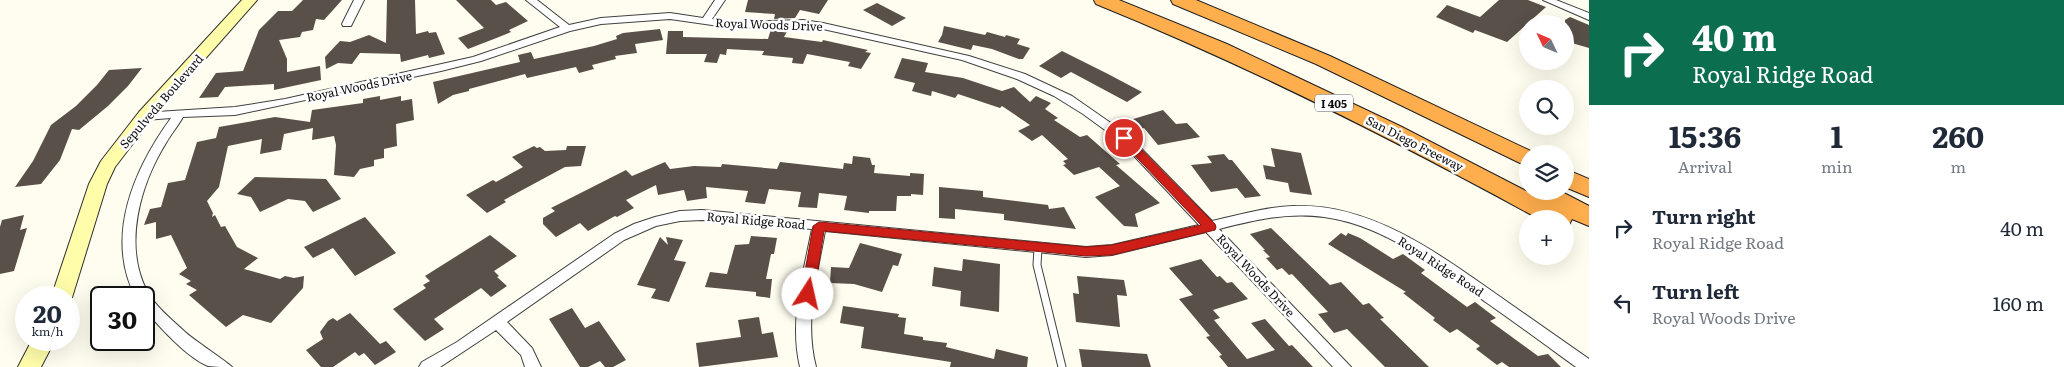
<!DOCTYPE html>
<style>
body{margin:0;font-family:Literata,serif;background:#f2f2f3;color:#1f2937;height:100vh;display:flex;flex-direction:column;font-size:19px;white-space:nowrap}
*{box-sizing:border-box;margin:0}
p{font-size:16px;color:#747a83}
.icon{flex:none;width:28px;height:28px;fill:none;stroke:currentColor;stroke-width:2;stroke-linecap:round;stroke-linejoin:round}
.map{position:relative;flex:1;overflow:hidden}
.sheet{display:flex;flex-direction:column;background:#fff;width:475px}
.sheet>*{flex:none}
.banner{background:#0b6e4f;color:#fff;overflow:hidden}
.needle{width:32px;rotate:314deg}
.buttons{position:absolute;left:1519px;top:15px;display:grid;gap:10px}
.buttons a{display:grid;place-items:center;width:55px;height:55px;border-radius:50%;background:#fff;box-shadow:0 5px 20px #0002;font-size:25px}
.speed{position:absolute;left:15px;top:286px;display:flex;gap:10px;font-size:25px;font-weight:700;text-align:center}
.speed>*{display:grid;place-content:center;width:65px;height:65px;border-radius:50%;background:#fff;box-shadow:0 5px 20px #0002;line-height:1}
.speed small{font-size:12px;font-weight:400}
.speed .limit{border:2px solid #111;border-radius:8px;background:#fff;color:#111}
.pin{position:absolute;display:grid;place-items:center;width:42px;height:42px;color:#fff;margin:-21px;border:2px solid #fff;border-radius:50%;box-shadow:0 1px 5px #0007}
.me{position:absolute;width:55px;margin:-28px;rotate:10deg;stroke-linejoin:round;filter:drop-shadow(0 0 4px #0008)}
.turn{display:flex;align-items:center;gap:18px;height:105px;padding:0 20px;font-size:22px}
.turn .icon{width:65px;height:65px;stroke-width:2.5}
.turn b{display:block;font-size:35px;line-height:42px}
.eta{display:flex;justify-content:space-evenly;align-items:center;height:85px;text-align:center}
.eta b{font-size:30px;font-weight:700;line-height:35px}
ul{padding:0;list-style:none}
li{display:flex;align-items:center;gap:15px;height:75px;padding:0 20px}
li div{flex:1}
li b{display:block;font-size:19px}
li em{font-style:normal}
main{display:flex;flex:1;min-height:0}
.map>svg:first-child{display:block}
</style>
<main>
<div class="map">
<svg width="1589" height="367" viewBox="0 0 1589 367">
<rect width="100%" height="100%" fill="#fffdef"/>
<g fill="#585049">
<polygon points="303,0 342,0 324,20 316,19 313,30 302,32 300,37 279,40 287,59 287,72 320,66 321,80 274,90 274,84 225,87 218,97 199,98 216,73 243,71 259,30 278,11 292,11"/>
<polygon points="387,0 415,0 416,34 428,31 429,33 436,32 445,54 429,58 428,55 401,62 400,54 360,53 352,64 338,63 326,69 325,57 340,41 350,42 369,35 386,43"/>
<polygon points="456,0 491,0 496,5 506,2 528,21 509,30 511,32 499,37 468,49 458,38 484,28"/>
<polygon points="748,0 828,0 819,14 800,10 795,18 774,19 775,14 745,12"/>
<polygon points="1499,0 1528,0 1546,7 1507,42 1475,30 1473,33 1436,17 1447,5 1480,17"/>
<polygon points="877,3 906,18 892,26 863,10"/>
<polygon points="1570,17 1589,25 1589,48 1565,41 1565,20"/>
<polygon points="944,26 985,35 987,32 1005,37 1006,35 1020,39 1017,44 1030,48 1023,59 1019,59 992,49 973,45 971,50 938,42 942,35"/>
<polygon points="789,28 784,37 822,42 823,40 868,50 865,52 871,53 861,69 848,66 850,62 807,54 803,64 792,63 793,58 762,55 764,51 727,49 726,55 720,54 717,63 704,62 707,54 666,54 668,31 683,31 683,37 768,39 771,29"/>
<polygon points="660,29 663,40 635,44 637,53 615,56 616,59 592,65 594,69 579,73 576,67 527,78 525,74 469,89 469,91 453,95 438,104 433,82 520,62 518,55 531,52 534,59 594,46 617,39 616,36 623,33"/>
<polygon points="1062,51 1108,74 1142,92 1127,102 1071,72 1061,78 1039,66"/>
<polygon points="902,58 928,63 925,72 963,78 1002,91 1014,87 1030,102 1036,96 1051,103 1045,109 1058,118 1054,120 1080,137 1087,135 1120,164 1116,165 1160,203 1135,214 1138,227 1124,226 1095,197 1120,186 1099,167 1074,175 1063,165 1066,164 1063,161 1068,159 1042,135 1032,141 1018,131 1030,125 1002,106 1000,108 958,94 955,98 932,91 931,96 912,91 915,83 894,78"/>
<polygon points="142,68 128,86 108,106 79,130 72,129 60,160 41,184 15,187 33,161 51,125 76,106 97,85 109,70"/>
<polygon points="380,96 380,100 401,96 401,101 412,99 414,120 396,124 397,146 384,149 384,158 374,160 374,166 360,169 354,177 334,175 336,145 334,136 312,140 313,128 284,134 281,150 260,154 262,139 228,146 219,187 207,201 213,213 212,217 215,215 221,227 225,226 237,247 258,258 244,269 280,279 285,276 294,278 304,276 303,288 271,323 243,315 226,327 189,295 197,290 186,284 191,281 179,274 187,268 171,235 156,239 156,222 144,225 150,209 161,207 168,183 185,180 197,142 216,138 219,127 275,117 310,122 312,110 363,103 363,99"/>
<polygon points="1163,110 1176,124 1187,123 1200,137 1158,145 1144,128 1141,129 1130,120"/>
<polygon points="534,146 537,148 540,147 545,151 566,150 567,146 586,146 581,166 565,167 504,200 506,202 487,213 466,195 493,180 496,182 523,167 512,157"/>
<polygon points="1271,148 1301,153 1312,195 1290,192 1288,183 1266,179 1263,165 1275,167"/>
<polygon points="1224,154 1229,160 1232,160 1261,196 1245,198 1237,188 1211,192 1191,165 1212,163 1207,156"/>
<polygon points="853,156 870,158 872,165 875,165 874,173 910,176 910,173 924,174 923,195 911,194 911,196 897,196 896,211 869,211 869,213 844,210 847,196 819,193 817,208 798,207 801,192 769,189 765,204 745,202 748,191 706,187 707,198 687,201 684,190 658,195 656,185 626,200 634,208 617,217 615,216 588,231 580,223 556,237 543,224 543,218 555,211 551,208 626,170 632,176 665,162 670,169 694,166 721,167 722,164 777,169 780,162 843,169 844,163 852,164"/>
<polygon points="255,177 326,179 341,199 313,212 305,201 288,199 260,212 251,197 237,194"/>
<polygon points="939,187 983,191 983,197 1048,205 1049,209 1064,207 1076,229 1004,220 1004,214 955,209 955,219 939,218"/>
<polygon points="24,215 20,230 27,228 14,271 0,274 0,227 2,220"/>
<polygon points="365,217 396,253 355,276 333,248 313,258 304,247"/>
<polygon points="1271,228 1330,285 1341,282 1363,305 1369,303 1384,318 1380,319 1429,367 1385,367 1347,329 1334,333 1318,314 1328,312 1292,274 1289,275 1282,268 1277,270 1266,258 1270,257 1263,250 1265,250 1250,234"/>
<polygon points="1341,233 1346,236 1348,233 1360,238 1393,259 1403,254 1425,270 1421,273 1467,307 1475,302 1496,318 1490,321 1538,356 1548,354 1561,367 1509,367 1502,362 1497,365 1476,349 1480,346 1457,329 1450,333 1433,320 1435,318 1403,293 1406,292 1328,244"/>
<polygon points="490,235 517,256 494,271 499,276 497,277 507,286 491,297 481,288 434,319 444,329 425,341 393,309 426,288 423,285 430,281 425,276"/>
<polygon points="751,236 777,238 774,254 771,254 766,279 772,279 770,298 756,296 756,292 705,287 710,272 727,274 735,245 749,244"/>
<polygon points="660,237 668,245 666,237 683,240 674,260 686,262 669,302 651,298 656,289 637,285"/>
<polygon points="860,243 902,254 898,266 893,265 882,292 854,284 830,283 831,267 849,268"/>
<polygon points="963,259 1000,264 999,312 960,306 961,291 932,286 934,267 962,271"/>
<polygon points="1201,259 1217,277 1220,276 1227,283 1232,282 1248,299 1213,310 1220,318 1214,320 1247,359 1275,350 1251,323 1265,319 1289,346 1292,345 1313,367 1228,367 1219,356 1222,355 1206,337 1210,336 1179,299 1193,295 1169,268"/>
<polygon points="1077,276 1124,280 1127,296 1117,295 1120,327 1076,322 1073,293 1079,294"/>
<polygon points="843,306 899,314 898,317 906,318 904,334 923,337 923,340 947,343 946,347 994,359 996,349 1028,357 1027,367 950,367 951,362 861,348 864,327 840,323"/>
<polygon points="572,308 585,328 599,321 626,360 613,367 605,367 600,361 588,367 580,367 549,319"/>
<polygon points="350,313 380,344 386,341 396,352 375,365 364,353 359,356 355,352 333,367 321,367 306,350 323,339 320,332 328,321 333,318 337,321"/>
<polygon points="759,317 762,334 773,332 778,357 699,367 696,343 741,337 738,320"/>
<polygon points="1079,349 1147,354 1151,367 1082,367"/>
</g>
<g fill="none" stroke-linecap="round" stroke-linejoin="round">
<g stroke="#414141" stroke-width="9">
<polyline id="lane" points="1038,248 1037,265 1062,367"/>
</g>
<g stroke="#414141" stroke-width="2">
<g id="street">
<polygon points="354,0 364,0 351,26 343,26 342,24"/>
<path d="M526,0H537L569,25L601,18L670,13L703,18L715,0H725L712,19L733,22L803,20L823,23L969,56L1025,74L1072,96L1128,135L1212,221C1239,215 1265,207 1294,206C1371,203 1439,254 1499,296C1529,317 1559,338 1589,359V367H1576C1547,346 1517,324 1487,303C1438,268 1385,225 1324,217C1287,212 1254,220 1219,229L1351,367H1333L1206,232L1112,255L1086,257L825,231C817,276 804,321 816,367H800C789,321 803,275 812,229L702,220L680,221L656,226L624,240L507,322L532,348L541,367H525L521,355L496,330L440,367H419L422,362L457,342L614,234L634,224L655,217L680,211L702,210L1086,247L1112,245L1199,225L1120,141L1083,114L1054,96L1017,79L962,60L823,29L803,26L733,28L670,19L601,24L570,31L481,61L441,71L235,115L183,117C178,126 171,134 166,143C140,185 123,245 147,291C155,306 171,319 184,331C192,339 229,363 232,367C225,367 215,367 208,366C186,357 159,326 144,309V298H136C104,237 134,169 171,118L145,120L141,119L139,116L141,113L235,107L285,99L473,57L560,27Z"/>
<polygon points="1543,0 1556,0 1589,13 1589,20"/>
</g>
</g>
<g stroke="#303030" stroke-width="2">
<g id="secondary">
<polygon points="242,0 257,0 151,120 115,167 107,184 70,304 69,298 51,298 89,184 101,161 139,112"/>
<polygon points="32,340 55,340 41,367 18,367"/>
</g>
</g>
<g stroke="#1f1f1f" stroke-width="2">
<g id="highway">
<path d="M1094,0H1119L1227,44L1400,126L1532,194L1533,191H1560L1589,206V226L1572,219L1569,225L1565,226V219H1539C1395,140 1249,66 1096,4Z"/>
<polygon points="1171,0 1196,0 1330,56 1537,154 1528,154 1528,165 1520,163 1316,64 1173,4"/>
<polygon points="1565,169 1589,179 1589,197 1565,187"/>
</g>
</g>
<use href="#lane" stroke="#fff" stroke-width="7"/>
<use href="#street" fill="#fff" fill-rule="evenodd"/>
<use href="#secondary" fill="#fffdaa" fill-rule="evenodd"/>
<use href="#highway" fill="#ffae4d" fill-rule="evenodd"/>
</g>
<polygon fill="#cd1e17" stroke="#85140f" points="1124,135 1128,136 1215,224 1216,227 1215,230 1112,255 1086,256 824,231 814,294 812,297 803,297 801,294 813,226 819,222 1086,247 1112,245 1201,225 1121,141 1119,138"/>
<g text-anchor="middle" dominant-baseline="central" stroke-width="5" stroke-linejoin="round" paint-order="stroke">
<rect fill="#fff" stroke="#565656" stroke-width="1" x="1315" y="94.5" width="38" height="17" rx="4"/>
<g font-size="11" font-weight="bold" fill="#0e0e0e">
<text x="1334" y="103">I 405</text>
</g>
<g font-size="12" fill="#0e0e0e" stroke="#fff">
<text transform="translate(769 24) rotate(2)">Royal Woods Drive</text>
<text transform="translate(359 86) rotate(-12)">Royal Woods Drive</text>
<text transform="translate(161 101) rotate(-49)">Sepulveda Boulevard</text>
<text transform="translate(1415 143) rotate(27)">San Diego Freeway</text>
<text transform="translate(756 220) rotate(5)">Royal Ridge Road</text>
<text transform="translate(1441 266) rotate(33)">Royal Ridge Road</text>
<text transform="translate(1256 275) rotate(47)">Royal Woods Drive</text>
</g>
</g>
</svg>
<div class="buttons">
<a><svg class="needle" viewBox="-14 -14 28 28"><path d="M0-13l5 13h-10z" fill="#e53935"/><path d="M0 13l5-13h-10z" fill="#747a83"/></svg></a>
<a><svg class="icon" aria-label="search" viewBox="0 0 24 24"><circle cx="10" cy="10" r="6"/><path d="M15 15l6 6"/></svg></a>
<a><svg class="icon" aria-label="layers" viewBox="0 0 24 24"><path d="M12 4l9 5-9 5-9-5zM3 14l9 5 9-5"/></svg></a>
<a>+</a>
</div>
<div class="speed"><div>20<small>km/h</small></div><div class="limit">30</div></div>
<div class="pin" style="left:1124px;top:138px;background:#d93025"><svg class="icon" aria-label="arrive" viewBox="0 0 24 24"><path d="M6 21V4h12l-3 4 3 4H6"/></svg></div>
<svg class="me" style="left:808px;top:294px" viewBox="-20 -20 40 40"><circle r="19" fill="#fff"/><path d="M0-13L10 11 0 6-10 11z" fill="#cd1e17"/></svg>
</div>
<section class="sheet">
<div class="banner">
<div class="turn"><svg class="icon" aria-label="right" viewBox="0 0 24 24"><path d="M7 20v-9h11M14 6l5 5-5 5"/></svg><div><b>40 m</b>Royal Ridge Road</div></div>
</div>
<div class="eta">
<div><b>15:36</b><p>Arrival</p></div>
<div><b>1</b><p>min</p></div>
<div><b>260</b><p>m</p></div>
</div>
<ul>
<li><svg class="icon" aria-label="right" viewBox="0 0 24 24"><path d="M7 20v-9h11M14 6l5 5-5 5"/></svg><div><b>Turn right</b><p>Royal Ridge Road</p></div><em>40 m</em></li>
<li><svg class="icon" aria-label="left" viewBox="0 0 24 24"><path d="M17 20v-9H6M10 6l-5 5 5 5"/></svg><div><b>Turn left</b><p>Royal Woods Drive</p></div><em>160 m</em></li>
</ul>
</section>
</main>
